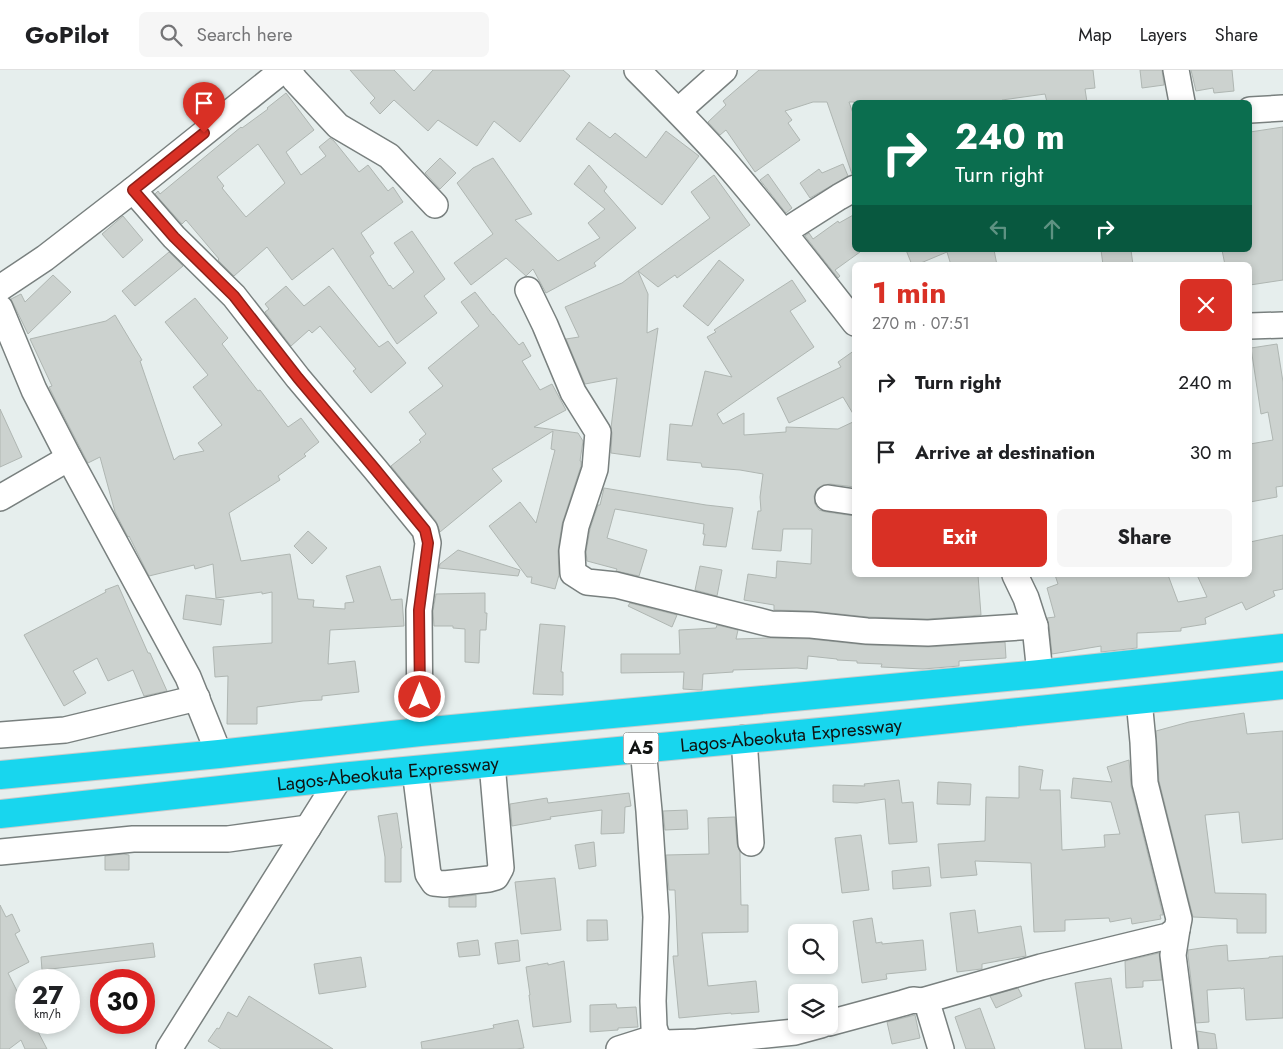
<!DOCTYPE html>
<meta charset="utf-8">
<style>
body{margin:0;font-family:Jost,sans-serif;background:#f6f6f6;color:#202124;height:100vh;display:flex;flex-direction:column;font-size:19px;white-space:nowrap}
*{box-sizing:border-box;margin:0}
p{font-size:16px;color:#757577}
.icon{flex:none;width:28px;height:28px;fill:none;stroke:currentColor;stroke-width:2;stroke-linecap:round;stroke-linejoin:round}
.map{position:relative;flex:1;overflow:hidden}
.side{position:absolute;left:852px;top:192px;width:400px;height:315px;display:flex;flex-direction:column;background:#fff;border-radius:8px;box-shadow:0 2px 8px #0003}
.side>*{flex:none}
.banner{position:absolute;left:852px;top:30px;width:400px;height:152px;border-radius:8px;box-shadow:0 2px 8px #0003;background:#0b6e4f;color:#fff;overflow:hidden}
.tools{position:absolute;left:788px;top:854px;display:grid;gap:10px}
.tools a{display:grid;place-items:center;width:50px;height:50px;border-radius:8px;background:#fff;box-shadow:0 2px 8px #0003;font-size:25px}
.speed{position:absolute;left:15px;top:899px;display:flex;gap:10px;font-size:25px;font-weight:700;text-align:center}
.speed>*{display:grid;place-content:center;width:65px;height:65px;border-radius:50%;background:#fff;box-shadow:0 2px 8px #0003;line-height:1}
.speed small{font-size:12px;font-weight:400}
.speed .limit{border:8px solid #d22;background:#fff;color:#111}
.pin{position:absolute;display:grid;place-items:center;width:42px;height:42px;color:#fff;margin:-51px -21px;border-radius:50% 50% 50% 0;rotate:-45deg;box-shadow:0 0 5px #0007}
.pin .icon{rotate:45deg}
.me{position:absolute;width:55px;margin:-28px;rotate:0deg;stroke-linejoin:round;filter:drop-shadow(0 0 4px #0008)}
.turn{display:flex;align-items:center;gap:18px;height:105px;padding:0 20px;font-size:22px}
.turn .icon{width:65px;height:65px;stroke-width:2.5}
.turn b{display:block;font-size:35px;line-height:42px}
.lanes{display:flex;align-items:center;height:48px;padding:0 20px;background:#0003;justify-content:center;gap:25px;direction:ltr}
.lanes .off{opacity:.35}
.round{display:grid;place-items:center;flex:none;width:52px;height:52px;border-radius:8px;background:#f6f6f6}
.overview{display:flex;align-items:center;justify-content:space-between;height:85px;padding:0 20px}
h1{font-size:30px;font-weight:700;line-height:38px;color:#d93025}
.action{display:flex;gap:10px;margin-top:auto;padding:10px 20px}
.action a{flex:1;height:58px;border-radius:8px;background:#d93025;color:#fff;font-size:20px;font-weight:700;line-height:58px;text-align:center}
.action a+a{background:#f6f6f6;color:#202124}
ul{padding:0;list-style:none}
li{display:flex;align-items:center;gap:15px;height:70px;padding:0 20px}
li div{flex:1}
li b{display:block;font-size:19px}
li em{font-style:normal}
header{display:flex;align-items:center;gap:30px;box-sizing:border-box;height:70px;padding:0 25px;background:#fff;border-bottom:1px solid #e0e0e0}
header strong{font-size:24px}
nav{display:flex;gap:28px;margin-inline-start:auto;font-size:18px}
.search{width:350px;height:45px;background:#f6f6f6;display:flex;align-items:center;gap:12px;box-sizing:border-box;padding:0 18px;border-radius:8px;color:#757577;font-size:19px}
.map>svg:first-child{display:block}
</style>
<header>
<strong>GoPilot</strong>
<div class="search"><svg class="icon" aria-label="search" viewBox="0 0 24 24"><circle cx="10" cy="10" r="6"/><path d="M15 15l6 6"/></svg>Search here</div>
<nav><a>Map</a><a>Layers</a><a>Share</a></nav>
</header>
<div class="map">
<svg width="1283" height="979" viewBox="0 0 1283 979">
<rect width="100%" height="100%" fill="#e6eeed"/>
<g fill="#ccd2cf" stroke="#afb6b2" fill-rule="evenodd">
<polygon points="350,0 394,0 414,21 433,0 563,0 570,6 520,72 494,51 477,76 438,50 428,61 394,30 380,44 370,33 375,28"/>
<polygon points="759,0 1093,0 1095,18 1085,19 1087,32 1047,32 1045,24 1002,30 1002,32 849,32 855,49 855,104 852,104 827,32 813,32 785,41 792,50 788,53 800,70 755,102 726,60 720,65 708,52 726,35 723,31"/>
<polygon points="1140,0 1162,0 1164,15 1142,18"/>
<polygon points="1191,0 1232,0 1234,21 1214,23 1213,18 1196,21"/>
<path d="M286,23L314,60L286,82L301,105L326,86L319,77L330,68L334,71L359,102L368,95L388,121L393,117L403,132L361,163L374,183L370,186L389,216L390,215L393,219L414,202L394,173L412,161L445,209L424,226L437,243L397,274L333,178L292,210L267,177L234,206L218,190L219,189L186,150L182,154L155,124L158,121L160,124L241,57L242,58L268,39L267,38ZM258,74L285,113L246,147L222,118L224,116L217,107Z"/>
<polygon points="589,52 610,68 615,63 646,88 666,61 699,86 662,135 576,69"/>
<polygon points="1283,57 1283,210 1250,215 1250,195 1225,195 1222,180 1250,180 1250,62"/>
<polygon points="440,88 456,103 440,119 425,103"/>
<polygon points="493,88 532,144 515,150 558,191 600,168 588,153 605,139 574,114 589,95 607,117 604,121 636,158 594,193 596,196 546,223 533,199 526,206 506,188 471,215 454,193 493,164 457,113 473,98"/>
<polygon points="843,94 848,106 810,128 800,113 819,99 822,103"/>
<polygon points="768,104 792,138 786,143 760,110"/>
<polygon points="714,105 750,155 677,208 675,205 658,217 638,201 710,148 691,122"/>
<polygon points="855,144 855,180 858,180 860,182 835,200 840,206 838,208 805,166 809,163 813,169 838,151 839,153"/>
<polygon points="123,146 143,170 123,188 102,164"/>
<polygon points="906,180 994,180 997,195 951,195 947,182 916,195 912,195"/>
<polygon points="1101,180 1131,180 1133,195 1103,195"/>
<polygon points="169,182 183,196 135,236 122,221"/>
<polygon points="719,190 744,210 708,256 683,236"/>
<polygon points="638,201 648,224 647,263 658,258 640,387 611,383 612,363 611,358 617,308 585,314 566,269 579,267 565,237 622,213"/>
<polygon points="53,205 71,222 28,264 11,229 21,224 25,232"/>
<polygon points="792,210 806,231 790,241 814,277 717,344 723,354 744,343 744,365 786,362 786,357 838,359 855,351 855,417 830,414 823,415 817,419 814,426 815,434 819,440 826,442 855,446 855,505 978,505 981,545 928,549 868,547 812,541 774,540 774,535 744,530 748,504 776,508 777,491 811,494 812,459 783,459 781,481 752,479 758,441 761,441 760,427 763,404 740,400 702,397 701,393 667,390 670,354 692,356 705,301 732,307 707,267 716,262 714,260"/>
<polygon points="286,216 304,236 329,216 379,277 388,271 406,293 371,323 353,301 356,299 320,256 312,263 309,260 291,276 265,242 269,239 265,234"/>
<polygon points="475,222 493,245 493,244 519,275 523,272 531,286 522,291 540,320 552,314 566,340 534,357 578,363 583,371 580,391 581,391 581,396 562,454 558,481 559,505 555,519 531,513 532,507 527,507 489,456 520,432 536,453 555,380 551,379 553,361 492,399 502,411 440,462 436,451 391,396 421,372 419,370 426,364 409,342 443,316 428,298 479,256 461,232"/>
<polygon points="195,228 228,268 222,274 258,321 260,320 288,357 301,348 319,372 304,384 306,386 278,406 280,410 229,443 241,491 290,484 298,529 314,530 313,537 345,539 345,533 354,532 346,506 380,496 391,530 402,529 404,556 330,560 328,594 355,591 359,622 322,626 322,630 303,631 257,637 257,654 227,654 228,606 215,607 213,577 272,573 272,522 262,524 262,522 216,528 213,494 195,499 194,495 149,506 129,466 128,467 115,442 100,387 88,393 58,335 49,317 52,316 30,269 106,251 115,245 142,290 140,291 174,390 179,386 204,381 198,373 222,355 193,317 208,305 165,252"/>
<polygon points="1277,274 1283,312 1283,416 1276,417 1277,427 1250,432 1250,374 1273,370 1268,342 1261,344 1251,278"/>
<polygon points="855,280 855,347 843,327 789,353 777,328 841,297 838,292"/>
<polygon points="0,339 22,387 0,397"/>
<polygon points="604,418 706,435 733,438 726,477 703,475 705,464 703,464 704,454 615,439 607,468 647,480 639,506 616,501 617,499 587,491 586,482 590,459 598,435 600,435"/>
<polygon points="308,461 327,478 312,494 294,476"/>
<polygon points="1283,465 1283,519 1273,521 1275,526 1246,540 1242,532 1205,548 1206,554 1181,558 1181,561 1137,563 1137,578 1101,582 1101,576 1052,584 1049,555 1047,548 1055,547 1047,518 1058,514 1055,505 1168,505 1178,532 1207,527 1197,505 1250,505 1250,472"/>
<polygon points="458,480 520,500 518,506 439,498 440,494"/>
<polygon points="700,496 722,500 717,526 695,520"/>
<polygon points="118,515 148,583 150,583 167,621 144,626 133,600 108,611 97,588 73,601 86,623 64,636 24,565 106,522 105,520"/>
<polygon points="485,523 485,543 487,543 486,560 480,560 479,593 465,592 465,559 453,558 453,556 434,556 433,541 436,524"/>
<polygon points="186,525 224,530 221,555 183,549"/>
<polygon points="630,533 677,545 672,557 628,536"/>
<polygon points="540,554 565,556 561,602 563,602 563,625 533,624"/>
<polygon points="717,555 738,560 736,569 768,568 810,569 866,575 928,577 1005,572 1006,588 959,591 959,596 923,599 881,597 882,594 857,593 857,591 837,590 837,589 808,586 807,599 797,598 733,600 733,602 703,604 702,620 698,620 683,619 684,602 621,603 621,584 680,584 679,560 716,558"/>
<polygon points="1244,643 1247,664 1283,661 1283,769 1242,773 1239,742 1205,745 1215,823 1266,824 1266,863 1237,863 1237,849 1193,847 1159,711 1156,661 1189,652"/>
<polygon points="1129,690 1131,716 1163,845 1160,845 1161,849 1132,854 1131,848 1110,852 1109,848 1065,850 1065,861 1034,862 1031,793 975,791 977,805 941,808 938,774 985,771 986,727 1019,728 1019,696 1043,700 1040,720 1060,720 1062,780 1105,777 1104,765 1120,764 1111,732 1071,728 1073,708 1112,712 1107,697"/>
<polygon points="899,710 902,733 913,732 917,772 889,774 885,729 857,733 833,732 833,715 865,716 864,714"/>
<polygon points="938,712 971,714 970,735 937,734"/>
<polygon points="629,723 631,736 625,737 624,763 601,764 602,740 550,747 551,749 512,756 510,734 547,728 548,733"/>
<polygon points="687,740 688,759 665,760 663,741"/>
<polygon points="397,743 402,778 401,778 401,812 385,812 385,787 378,746"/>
<polygon points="735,747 737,774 740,782 741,835 748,835 748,862 702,863 708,916 756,911 759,942 731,944 731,943 679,948 673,886 678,886 675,820 669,820 666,785 709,784 708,748"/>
<polygon points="861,765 869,820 842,823 835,768"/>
<polygon points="594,772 596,796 579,799 575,775"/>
<polygon points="123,784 129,785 129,800 105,800 105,786"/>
<polygon points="929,797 931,816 893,819 892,801"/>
<polygon points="555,808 561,860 521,864 515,812"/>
<polygon points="476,825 476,837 449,837 449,828"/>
<polygon points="0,835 6,847 12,844 20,861 15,864 29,892 8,903 26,939 26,952 33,952 47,979 25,979 21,970 9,979 0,979"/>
<polygon points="975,840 978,863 1021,856 1026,886 982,894 982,899 981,899 957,902 950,843"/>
<polygon points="872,848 876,873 882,872 882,874 923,870 926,900 886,904 887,909 862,913 853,851"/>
<polygon points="587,850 607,850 608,870 587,871"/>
<polygon points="478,870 480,885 459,887 457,873"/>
<polygon points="518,870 520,891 498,894 495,873"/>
<polygon points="153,873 155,887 42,900 41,887"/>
<polygon points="1227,875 1228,891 1269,888 1269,887 1283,886 1283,948 1246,950 1244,918 1241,919 1241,918 1207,920 1209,952 1196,953 1188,885 1188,880 1215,876"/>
<polygon points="1159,883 1162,910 1143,911 1143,917 1126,918 1125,891"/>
<polygon points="361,887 366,917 319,924 314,894"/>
<polygon points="564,891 571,952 533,957 529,925 530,925 526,897 548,893 548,895"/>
<polygon points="1111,908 1122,979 1085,979 1075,913"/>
<polygon points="1018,918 1022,926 996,938 990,926"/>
<polygon points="249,926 333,979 221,979 208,971 217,958 219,959 228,942 237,947"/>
<polygon points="616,934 617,938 636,937 638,957 618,958 618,960 590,962 590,935"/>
<polygon points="980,938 995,979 966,979 955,947"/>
<polygon points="915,945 920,968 892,974 887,952"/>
<polygon points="518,950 524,978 516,979 422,979 421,972 494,958 493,955"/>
<polygon points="1197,961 1215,964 1217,979 1199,979"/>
</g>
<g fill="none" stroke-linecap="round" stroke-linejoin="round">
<g stroke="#79807f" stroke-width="28">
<g id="minor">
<polyline points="288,0 295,10 338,56 389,86 435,135"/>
<path d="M637,0C667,30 698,61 726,93C771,145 813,199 855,253"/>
<polyline points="1176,0 1182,32"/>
<polyline points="1250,40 1283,38"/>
<polyline points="678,41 724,0"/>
<polyline points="133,120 174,167 234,226 298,308 375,399 425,460 428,473 419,540 420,662"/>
<polyline points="784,162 839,127 855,118"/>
<polyline points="0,218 45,188 133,120 283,0"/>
<polyline points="528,220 545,255 573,322 598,362 595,399 576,456 572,481 573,503 587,512 616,515 771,554 811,555 867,561 928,563 1035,556"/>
<polyline points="0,238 34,320 69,388 188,607 219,684"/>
<polyline points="1250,256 1283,255"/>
<polyline points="0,428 69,388"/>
<polyline points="828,428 855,432"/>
<polyline points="1015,505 1026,528 1035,556 1040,604"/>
<polyline points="0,665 65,660 197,628"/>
<polyline points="744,668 751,773"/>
<polyline points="643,678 649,741 656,847 653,931 654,957 657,967 665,973 697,972 795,962 821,955"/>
<polyline points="415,700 428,804 434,813 444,814 489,809 496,807 501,798 492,693"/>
<polyline points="0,782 133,769 228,769 308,758"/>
<polyline points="1177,859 1173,885 1185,979"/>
<polyline points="922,931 1041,897 1168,866 1177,859 1179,849 1145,713 1143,672 1139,630"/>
<polyline points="829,953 903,933 913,930 922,931 928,936 941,979"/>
<polyline points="169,979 340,707"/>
<polyline points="619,979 657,967"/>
</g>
</g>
<g stroke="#cacbcb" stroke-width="30">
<g id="highway">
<polyline points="0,705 219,684 420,662 1040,604 1283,578"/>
<path id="s1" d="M0,744L340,707L852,659L1283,615"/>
</g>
</g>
<use href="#minor" stroke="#fff" stroke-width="25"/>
<use href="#highway" stroke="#18d6ee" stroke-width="28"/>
</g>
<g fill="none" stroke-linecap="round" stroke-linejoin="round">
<g stroke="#8d1f18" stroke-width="12">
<polyline id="route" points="204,63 133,120 174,167 234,226 298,308 375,399 425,460 428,473 419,540 420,627"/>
</g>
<use href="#route" stroke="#d93025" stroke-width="9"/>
</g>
<g text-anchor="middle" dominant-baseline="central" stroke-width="4" stroke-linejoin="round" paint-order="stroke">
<rect fill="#fff" stroke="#585a59" stroke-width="1" x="623.5" y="662.5" width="35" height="31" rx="4"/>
<g font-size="18" font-weight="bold" fill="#101312">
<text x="641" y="678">A5</text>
</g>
<g font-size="19" fill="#101312" stroke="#fff">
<text stroke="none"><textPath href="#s1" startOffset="795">Lagos-Abeokuta Expressway</textPath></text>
<text stroke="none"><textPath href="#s1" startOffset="390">Lagos-Abeokuta Expressway</textPath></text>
</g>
</g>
</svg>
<div class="tools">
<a><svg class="icon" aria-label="search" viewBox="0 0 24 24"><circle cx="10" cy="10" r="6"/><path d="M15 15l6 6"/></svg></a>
<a><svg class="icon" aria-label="layers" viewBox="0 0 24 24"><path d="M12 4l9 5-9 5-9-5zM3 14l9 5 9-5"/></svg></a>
</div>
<div class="speed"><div>27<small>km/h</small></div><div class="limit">30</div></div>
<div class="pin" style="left:204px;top:63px;background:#d93025"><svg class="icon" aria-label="arrive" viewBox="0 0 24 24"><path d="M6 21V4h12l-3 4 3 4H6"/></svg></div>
<svg class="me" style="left:420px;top:627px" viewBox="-20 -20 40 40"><circle r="17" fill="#d93025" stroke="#fff" stroke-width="3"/><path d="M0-11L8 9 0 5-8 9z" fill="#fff"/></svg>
<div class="banner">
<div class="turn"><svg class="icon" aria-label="right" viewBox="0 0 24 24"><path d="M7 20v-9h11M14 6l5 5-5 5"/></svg><div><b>240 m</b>Turn right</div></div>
<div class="lanes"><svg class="icon off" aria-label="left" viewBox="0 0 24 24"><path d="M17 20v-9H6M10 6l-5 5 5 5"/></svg><svg class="icon off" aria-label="ahead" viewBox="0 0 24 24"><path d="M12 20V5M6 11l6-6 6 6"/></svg><svg class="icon" aria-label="right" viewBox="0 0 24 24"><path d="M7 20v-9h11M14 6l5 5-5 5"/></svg></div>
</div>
<section class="side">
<div class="overview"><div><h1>1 min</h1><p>270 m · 07:51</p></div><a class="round" style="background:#d93025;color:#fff"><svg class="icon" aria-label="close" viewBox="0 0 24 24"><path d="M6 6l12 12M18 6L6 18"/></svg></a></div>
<ul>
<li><svg class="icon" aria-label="right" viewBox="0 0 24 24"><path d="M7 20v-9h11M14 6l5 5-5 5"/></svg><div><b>Turn right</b></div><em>240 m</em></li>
<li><svg class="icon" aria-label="arrive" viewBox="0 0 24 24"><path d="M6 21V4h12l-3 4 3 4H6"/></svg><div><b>Arrive at destination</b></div><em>30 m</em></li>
</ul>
<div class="action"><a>Exit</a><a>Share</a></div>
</section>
</div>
